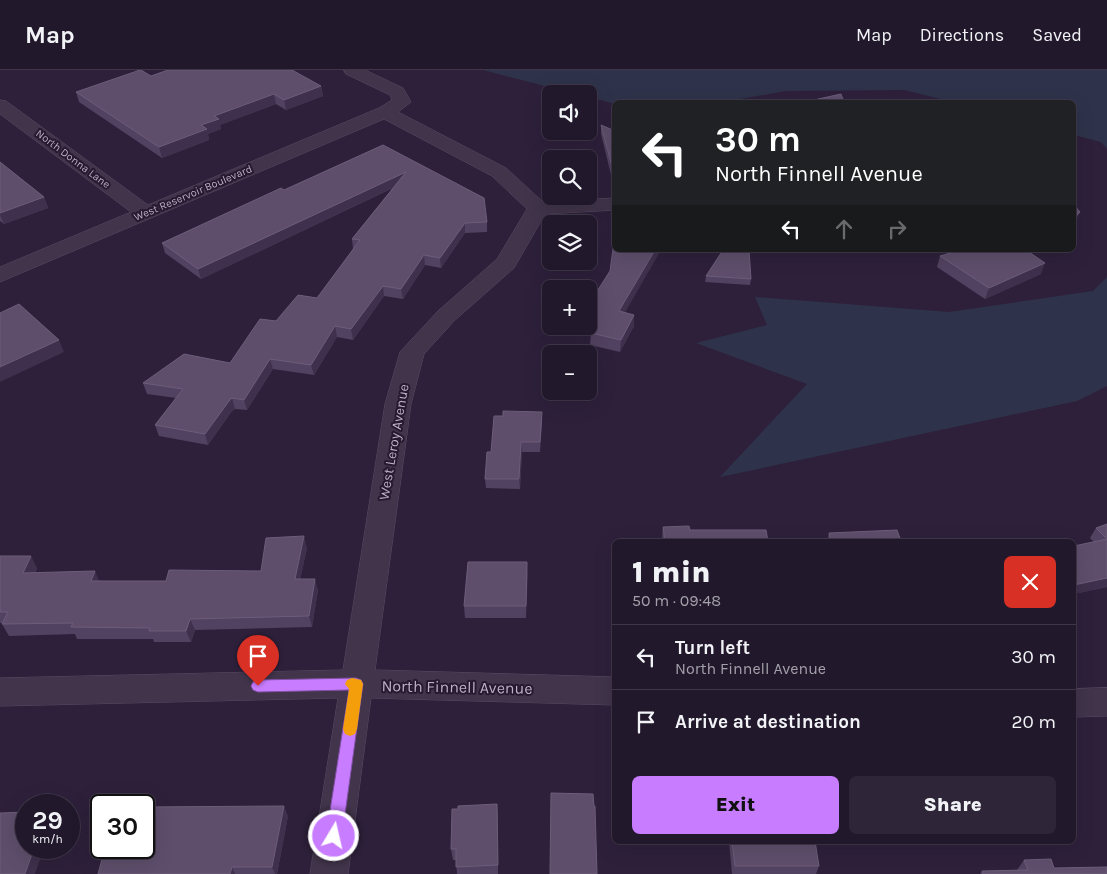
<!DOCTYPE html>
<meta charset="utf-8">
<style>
body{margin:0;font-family:Karla,sans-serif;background:#2e2538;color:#f1f3f6;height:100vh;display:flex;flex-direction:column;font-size:19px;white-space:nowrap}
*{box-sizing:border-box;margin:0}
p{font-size:16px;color:#a2a0a9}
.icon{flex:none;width:28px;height:28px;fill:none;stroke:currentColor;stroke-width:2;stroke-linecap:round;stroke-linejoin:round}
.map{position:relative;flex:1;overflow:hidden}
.drawer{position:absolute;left:612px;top:469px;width:464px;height:305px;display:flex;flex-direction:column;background:#22182c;border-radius:8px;box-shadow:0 5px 20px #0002,0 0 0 1px #3f3748}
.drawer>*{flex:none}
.banner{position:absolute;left:612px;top:30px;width:464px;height:152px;border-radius:8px;box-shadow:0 5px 20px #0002,0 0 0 1px #3f3748;background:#202124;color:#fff;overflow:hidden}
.tools{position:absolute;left:542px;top:15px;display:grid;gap:10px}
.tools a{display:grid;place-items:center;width:55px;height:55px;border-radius:8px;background:#22182c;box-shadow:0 5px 20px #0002,0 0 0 1px #3f3748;font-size:25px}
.speed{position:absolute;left:15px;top:724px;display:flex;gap:10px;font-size:25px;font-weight:700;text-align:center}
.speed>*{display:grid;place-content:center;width:65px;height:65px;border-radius:50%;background:#22182c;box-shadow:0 5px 20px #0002,0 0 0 1px #3f3748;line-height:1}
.speed small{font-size:12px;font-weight:400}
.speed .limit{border:2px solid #111;border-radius:8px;background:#fff;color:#111}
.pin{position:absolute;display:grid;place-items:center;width:42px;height:42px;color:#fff;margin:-51px -21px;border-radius:50% 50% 50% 0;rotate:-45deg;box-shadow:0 0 5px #0007}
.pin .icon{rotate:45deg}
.me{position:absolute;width:55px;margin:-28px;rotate:9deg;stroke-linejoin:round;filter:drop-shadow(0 0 4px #0008)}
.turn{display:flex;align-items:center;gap:18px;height:105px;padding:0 20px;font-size:22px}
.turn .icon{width:65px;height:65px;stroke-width:2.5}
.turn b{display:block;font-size:35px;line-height:42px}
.lanes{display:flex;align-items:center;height:48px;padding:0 20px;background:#0003;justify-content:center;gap:25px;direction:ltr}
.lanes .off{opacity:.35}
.round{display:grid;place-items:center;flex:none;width:52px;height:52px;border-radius:8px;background:#2e2538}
.overview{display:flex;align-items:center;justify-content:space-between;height:85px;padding:0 20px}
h1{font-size:30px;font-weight:800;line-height:38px}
.button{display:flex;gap:10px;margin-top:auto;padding:10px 20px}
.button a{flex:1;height:58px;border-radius:8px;background:#c87cff;color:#111;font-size:20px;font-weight:800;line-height:58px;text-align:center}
.button a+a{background:#2e2538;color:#f1f3f6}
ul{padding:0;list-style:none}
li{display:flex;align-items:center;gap:15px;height:65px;padding:0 20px;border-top:1px solid #3f3748}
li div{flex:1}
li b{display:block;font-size:19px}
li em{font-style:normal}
header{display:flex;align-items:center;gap:30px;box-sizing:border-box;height:70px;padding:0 25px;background:#22182c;border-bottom:1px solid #3f3748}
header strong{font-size:24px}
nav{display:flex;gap:28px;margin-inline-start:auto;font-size:18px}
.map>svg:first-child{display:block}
</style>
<header>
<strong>Map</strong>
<nav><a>Map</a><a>Directions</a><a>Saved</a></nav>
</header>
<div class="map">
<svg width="1107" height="804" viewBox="0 0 1107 804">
<rect width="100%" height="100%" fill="#2e203b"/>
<g fill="#2e334b">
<polygon points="483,0 1107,0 1107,79 1101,72 1074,65 1074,32 953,32 904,20 786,21 723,32 615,34 589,27 589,24 576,24"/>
<polygon points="1107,207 1107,316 1077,331 720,407 807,314 696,273 767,255 755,227 949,242 1093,221"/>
</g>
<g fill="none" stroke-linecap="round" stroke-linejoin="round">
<g stroke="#594c63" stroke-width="1">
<g id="minor">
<polygon points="344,0 365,0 403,18 411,32 398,42 506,98 543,132 615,128 615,140 545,144 514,198 454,251 424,284 411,334 375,600 615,607 615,635 371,628 348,804 310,804 338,628 0,636 0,608 343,600 385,334 400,282 438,241 497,189 527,139 492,106 384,49 0,212 0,197 131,142 0,44 0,30 6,31 148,135 379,38 392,30 390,25 346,4"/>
<polygon points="1107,618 1107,646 1074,647 1074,619"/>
</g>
</g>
<use href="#minor" fill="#41344b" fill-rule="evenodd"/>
</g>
<g fill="#524261">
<polygon points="151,6 321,16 323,26 286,40 276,34 220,55 221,59 208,64 209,70 162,88 79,32 76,22"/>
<polygon points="601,55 615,61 615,109 612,109 601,64"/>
<polygon points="383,75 487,152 487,162 465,163 441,198 425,195 403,229 384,226 353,270 337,267 314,305 273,299 247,340 235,339 232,341 208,375 159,366 155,355 176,328 147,324 143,313 230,293 276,251 317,228 353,179 352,169 393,118 201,209 165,183 162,173 284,120"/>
<polygon points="0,92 44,127 48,138 4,154 0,151"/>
<polygon points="940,186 1041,204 985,229 937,197"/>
<polygon points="706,206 751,209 750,215 705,212"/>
<polygon points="589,234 625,242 634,256 620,282 590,275 591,262 580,260 580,256 589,256"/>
<polygon points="542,352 540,382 522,382 520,419 486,418 485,409 491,382"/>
<polygon points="1107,454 1107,517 1074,524 1074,476 1094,472 1090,468 1096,458"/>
<polygon points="663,457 690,460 768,471 662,471 662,468"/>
<polygon points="829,463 901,471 827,471"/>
<polygon points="307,478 300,509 318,520 312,557 195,560 191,572 154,572 153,569 77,569 75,564 9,566 2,554 3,553 0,553 0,486 37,498 35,503 99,511 166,511 261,501"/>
<polygon points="527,492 526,548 465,548 464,536"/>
<polygon points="458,739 498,745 498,804 457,804 456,790 453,790 451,779"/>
<polygon points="288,746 277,804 98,804"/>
<polygon points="729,771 815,771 819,796 816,804 732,804"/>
<polygon points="1024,790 1054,798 1107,804 980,804 982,801 1017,800"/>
</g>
<g fill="#3f304d">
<polygon points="321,16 323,26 286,40 284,30"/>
<polygon points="274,24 276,34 220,55 221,59 208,64 209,70 162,88 159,77 201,55 214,46"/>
<polygon points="406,102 407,111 201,209 198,199"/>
<polygon points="44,127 48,138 4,154 0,145 0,143"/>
<polygon points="1080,142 1075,153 1074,154 1074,151 1076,146"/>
<polygon points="465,153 465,163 441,198 440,188"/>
<polygon points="655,180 661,180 619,253 619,241"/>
<polygon points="424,185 425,195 403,229 401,219"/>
<polygon points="1045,193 1041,204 985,229 989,218"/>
<polygon points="383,216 384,226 353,270 351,259"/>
<polygon points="634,245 634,256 620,282 621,270"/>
<polygon points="335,256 337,267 314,305 311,295"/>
<polygon points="59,270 64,282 0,312 0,297"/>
<polygon points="270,289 273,299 247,340 244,330"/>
<polygon points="232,328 235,339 232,341 208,375 205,364 229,331"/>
<polygon points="521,372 522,382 520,419 519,409"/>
<polygon points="304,466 307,478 298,520 295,509"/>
<polygon points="31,486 37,498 29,514 23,503"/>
<polygon points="527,492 528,504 526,548 526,536"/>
<polygon points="95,501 100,513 91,511"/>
<polygon points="1107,508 1107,517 1074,524 1074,515"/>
<polygon points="315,509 318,520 312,557 309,546"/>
<polygon points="190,549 195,560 191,572 186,561"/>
<polygon points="497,734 498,745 498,804 498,795"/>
<polygon points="284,736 288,746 277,804 275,804 272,797"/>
<polygon points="34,778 44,778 35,804 25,804"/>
<polygon points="232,797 235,804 230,804"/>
</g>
<g fill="#5e4e6c" stroke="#6c5d7a">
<polygon points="140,0 141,0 151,6 168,0 292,0 321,16 284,30 274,24 214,46 219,49 201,55 207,59 159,77 76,22"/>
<polygon points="841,24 844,32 805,32"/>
<polygon points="601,55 615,61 615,100 613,100"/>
<polygon points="383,75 484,128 487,152 465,153 440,188 424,185 401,219 383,216 351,259 335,256 311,295 270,289 244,330 232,328 229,331 205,364 155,355 183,319 143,313 184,284 230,293 260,249 276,251 298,225 317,228 360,170 352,169 406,102 198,199 162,173 281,118 284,120"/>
<polygon points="0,92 44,127 0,143"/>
<polygon points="1074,135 1080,142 1076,146 1074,145"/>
<polygon points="615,164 615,180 655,180 619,241 634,245 621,270 591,263 597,252 589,250 589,234 610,201"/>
<polygon points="723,180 749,180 751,209 706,206"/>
<polygon points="961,180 1026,180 1045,193 989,218 940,186"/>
<polygon points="19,234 59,270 0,297 0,243"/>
<polygon points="503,341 542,342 540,372 521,372 519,409 485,409 487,382 491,382 494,346 503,346"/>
<polygon points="1107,454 1107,469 1096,458"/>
<polygon points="689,456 690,460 766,460 768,471 665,471 663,457"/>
<polygon points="897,460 901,471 831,471 829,463"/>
<polygon points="304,466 295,509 315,509 309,546 190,549 186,561 149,561 150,558 71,557 73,553 2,554 8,542 0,542 0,486 31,486 23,503 95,501 91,511 166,511 169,500 261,501 266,468"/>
<polygon points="1107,469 1107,508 1074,515 1074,476"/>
<polygon points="468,492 527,492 526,536 464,536"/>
<polygon points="551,723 593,724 594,736 595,736 597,804 550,804"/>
<polygon points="497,734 498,795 456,797 456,779 451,779 452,739 458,739 458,736"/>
<polygon points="284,736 272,797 232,797 230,804 98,804 105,778 144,778 144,737"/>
<polygon points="26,742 26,778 34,778 25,804 0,804 0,743"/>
<polygon points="732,771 815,771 819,796 735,796"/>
<polygon points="1051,789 1054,798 1107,797 1107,804 983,804 982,801 1028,800 1024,790"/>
</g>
<polygon fill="#c87cff" stroke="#8251a6" points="356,608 361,610 363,614 342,766 340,771 334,773 329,771 326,766 349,620 258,622 253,620 251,616 253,612 258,610"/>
<polygon fill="#f59e0b" points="352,608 361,610 363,614 357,659 355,664 350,666 345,664 343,659 349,619 345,614 347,610"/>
<g text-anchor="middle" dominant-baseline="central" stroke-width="4" stroke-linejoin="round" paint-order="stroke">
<g font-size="11" fill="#bdafc7" stroke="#261930">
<text transform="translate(73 89) rotate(37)">North Donna Lane</text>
<text transform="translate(193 123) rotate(-23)">West Reservoir Boulevard</text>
</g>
<g font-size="14" fill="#bdafc7" stroke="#261930">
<text transform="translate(394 372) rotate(-80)">West Leroy Avenue</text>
</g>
<g font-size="16" fill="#bdafc7" stroke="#261930">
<text transform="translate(457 617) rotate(1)">North Finnell Avenue</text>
</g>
</g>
</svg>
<div class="tools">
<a><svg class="icon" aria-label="sound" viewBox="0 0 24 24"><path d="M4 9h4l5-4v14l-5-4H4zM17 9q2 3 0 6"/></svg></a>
<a><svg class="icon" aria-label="search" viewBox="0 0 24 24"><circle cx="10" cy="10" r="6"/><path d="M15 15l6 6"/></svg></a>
<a><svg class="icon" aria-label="layers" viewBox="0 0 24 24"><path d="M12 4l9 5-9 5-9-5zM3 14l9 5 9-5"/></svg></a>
<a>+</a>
<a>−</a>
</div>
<div class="speed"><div>29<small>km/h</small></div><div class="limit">30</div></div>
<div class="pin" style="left:258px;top:616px;background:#d93025"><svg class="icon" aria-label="arrive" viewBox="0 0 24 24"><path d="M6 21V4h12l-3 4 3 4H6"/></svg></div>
<svg class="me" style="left:334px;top:766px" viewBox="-20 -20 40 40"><circle r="17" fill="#c87cff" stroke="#fff" stroke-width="3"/><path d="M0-11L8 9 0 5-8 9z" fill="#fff"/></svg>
<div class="banner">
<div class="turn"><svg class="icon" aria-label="left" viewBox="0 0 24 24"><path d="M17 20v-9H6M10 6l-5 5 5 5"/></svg><div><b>30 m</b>North Finnell Avenue</div></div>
<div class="lanes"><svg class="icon" aria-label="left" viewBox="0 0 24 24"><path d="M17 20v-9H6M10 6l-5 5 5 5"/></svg><svg class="icon off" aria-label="ahead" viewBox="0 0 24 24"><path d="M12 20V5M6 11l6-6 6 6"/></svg><svg class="icon off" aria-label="right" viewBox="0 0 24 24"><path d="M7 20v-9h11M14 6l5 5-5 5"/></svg></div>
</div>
<section class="drawer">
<div class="overview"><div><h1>1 min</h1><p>50 m · 09:48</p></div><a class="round" style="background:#d93025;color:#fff"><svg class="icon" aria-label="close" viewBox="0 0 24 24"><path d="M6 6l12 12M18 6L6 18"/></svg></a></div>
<ul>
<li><svg class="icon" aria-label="left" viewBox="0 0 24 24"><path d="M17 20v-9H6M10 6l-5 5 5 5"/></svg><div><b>Turn left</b><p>North Finnell Avenue</p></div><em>30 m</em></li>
<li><svg class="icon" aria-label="arrive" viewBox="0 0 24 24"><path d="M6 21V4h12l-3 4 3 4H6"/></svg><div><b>Arrive at destination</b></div><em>20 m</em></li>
</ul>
<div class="button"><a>Exit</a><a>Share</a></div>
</section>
</div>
